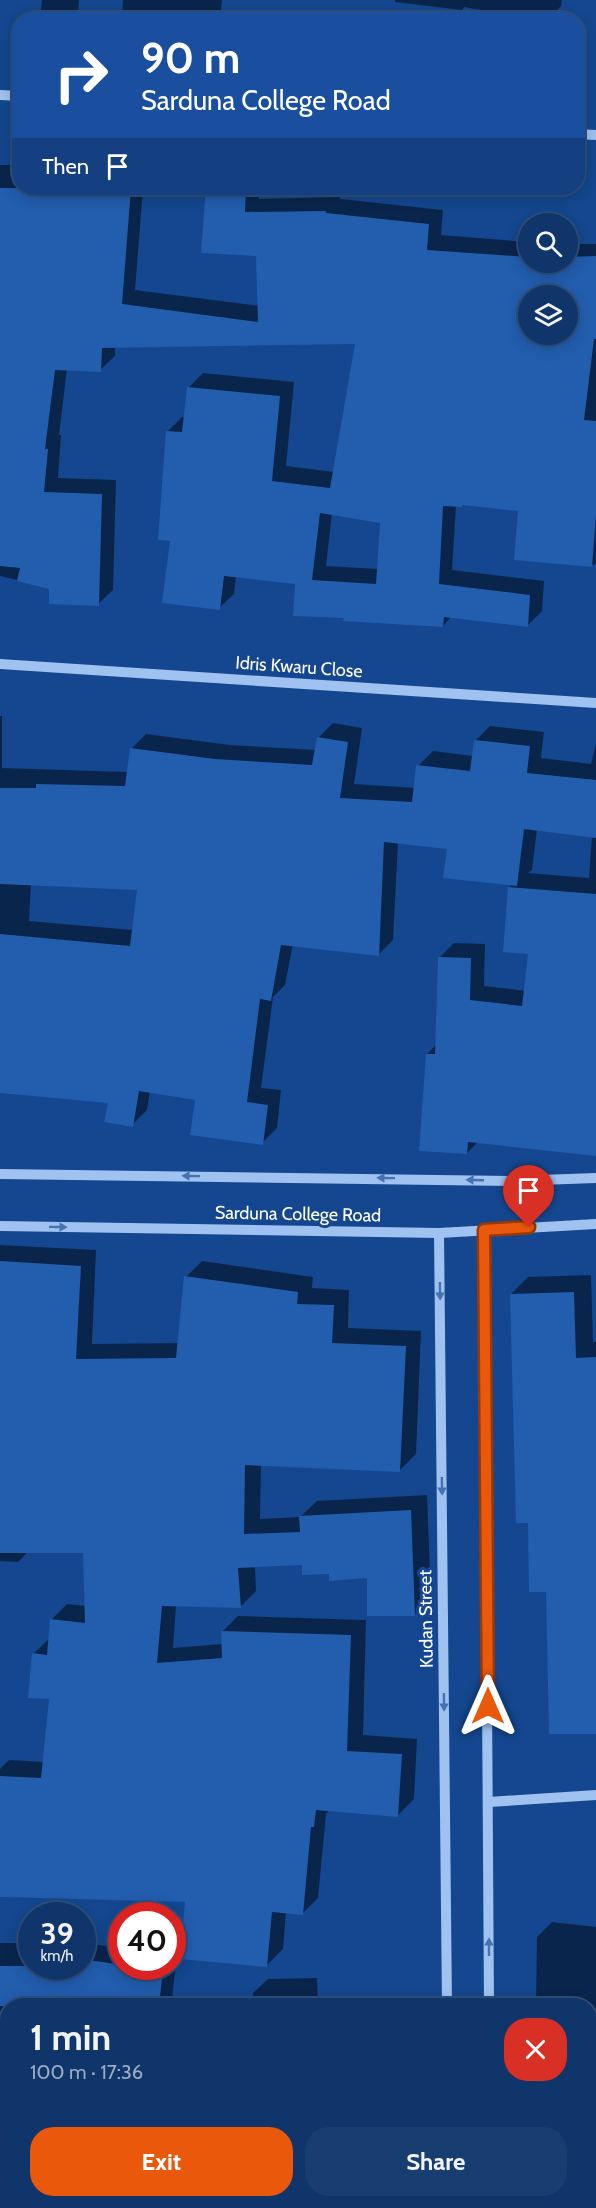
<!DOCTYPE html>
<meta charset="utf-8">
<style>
body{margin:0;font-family:Cabin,sans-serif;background:#183d71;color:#f1f3f6;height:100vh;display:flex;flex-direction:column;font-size:22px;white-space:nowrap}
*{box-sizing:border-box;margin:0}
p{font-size:20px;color:#9babc1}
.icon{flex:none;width:33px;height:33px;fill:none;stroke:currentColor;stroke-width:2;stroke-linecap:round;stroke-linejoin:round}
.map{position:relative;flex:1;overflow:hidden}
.panel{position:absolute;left:0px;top:1998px;width:597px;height:210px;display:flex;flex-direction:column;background:#0f356b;border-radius:24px 24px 0 0;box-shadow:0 3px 15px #0003,0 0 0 2px #2f507e}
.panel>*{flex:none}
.guide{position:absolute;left:12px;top:12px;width:573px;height:183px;border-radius:24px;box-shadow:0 3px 15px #0003,0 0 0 2px #2f507e;background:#1a4fa0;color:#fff;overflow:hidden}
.controls{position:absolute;left:518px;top:213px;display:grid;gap:12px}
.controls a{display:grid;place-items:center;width:60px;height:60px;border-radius:50%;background:#0f356b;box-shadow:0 3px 15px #0003,0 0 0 2px #2f507e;font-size:30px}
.speed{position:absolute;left:18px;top:1902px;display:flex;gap:12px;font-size:30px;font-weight:700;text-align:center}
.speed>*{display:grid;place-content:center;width:78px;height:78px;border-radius:50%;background:#0f356b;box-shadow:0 3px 15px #0003,0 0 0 2px #2f507e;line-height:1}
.speed small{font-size:15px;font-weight:400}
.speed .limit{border:9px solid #d22;background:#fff;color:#111}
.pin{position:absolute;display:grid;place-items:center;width:51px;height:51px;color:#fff;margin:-62px -26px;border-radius:50% 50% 50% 0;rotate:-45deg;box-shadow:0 0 6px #0007}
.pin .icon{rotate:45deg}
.me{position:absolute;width:66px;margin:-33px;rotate:0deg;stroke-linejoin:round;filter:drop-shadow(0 0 4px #0008)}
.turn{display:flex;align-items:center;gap:21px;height:126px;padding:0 30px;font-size:27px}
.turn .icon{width:78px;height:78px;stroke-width:2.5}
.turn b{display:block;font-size:42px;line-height:51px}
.then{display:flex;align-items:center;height:57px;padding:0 30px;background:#0003;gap:12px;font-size:22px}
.round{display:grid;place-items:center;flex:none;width:63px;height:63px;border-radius:24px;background:#183d71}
.headline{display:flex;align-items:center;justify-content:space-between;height:102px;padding:0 30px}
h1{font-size:36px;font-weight:700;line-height:45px}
.action{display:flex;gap:12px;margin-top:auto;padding:12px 30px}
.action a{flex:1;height:69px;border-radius:24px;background:#ea580c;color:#fff;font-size:24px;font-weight:700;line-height:69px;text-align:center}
.action a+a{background:#183d71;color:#f1f3f6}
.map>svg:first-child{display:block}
</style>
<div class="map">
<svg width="596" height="2208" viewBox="0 0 596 2208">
<rect width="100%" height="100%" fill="#14478f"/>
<g fill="#0007" fill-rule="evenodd">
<polygon points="42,0 79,0 78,20 40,20"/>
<polygon points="123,0 222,0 220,20 122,20"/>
<polygon points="395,0 562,0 561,6 549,19 562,20 536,20 464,7 462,10 395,2"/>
<path d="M0,165H20V188H143L135,290L259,306L258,255L203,251L207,188H259V199L340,197V199L443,210L441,235L528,242V262H567V244H596V563L594,565L515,558L519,509L463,504L456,506L452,570L544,581L542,611L527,626L452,616L443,626L345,617L296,583L236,576L234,594L219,608L171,539L167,432L182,417H185L189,387L203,373L294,382L286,466L334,472L357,343L115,346V356L100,370L67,369L59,435H61L58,478L116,480L113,590L98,604L51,588L0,576ZM528,296H567V334H528ZM332,513L381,522L378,569L326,566Z"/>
<path d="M0,716H2V768L128,772L131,749L146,734L230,745L316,750L318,738L333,723L362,728L354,784L416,788L418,766L433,751L473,756L475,741L490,726L544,732L541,758L591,764L596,744V1154L478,1142L467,1153L427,1054L436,1045L439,958L454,943L485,944L484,986L526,991L530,953L509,887L513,884L448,848L398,842L393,940L378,955L293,944L285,985L273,997L261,1088L281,1090L277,1128L262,1143L197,1099L150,1091L147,1110L132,1125L109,1101L0,1091ZM537,829L592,836L589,878L528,873L532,870ZM31,884L139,888L133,930L29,921Z"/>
<polygon points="0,1245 96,1250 92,1344 179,1343 186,1277 202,1261 313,1277 312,1288 349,1290 348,1328 421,1331 416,1454 400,1470 261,1464 260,1519 300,1517 317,1501 427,1495 431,1598 415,1614 368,1577 331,1572 303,1563 255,1566 256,1591 240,1607 176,1605 173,1648 223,1644 222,1632 238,1616 366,1620 363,1735 417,1739 414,1799 398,1815 329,1810 326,1814 318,1898 302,1914 286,1912 283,1949 267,1965 187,1900 0,1897 0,1769 9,1760 44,1762 50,1698 33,1654 50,1638 51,1620 67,1604 86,1606 85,1551 28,1552 18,1562 0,1561"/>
<polygon points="591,1275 593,1342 596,1342 596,1732 548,1591 530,1521 511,1294 528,1277"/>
<polygon points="552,1922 596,1927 596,2208 544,2208 544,2200 590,2200 590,2006 536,2006 537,1937"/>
<polygon points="0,1943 32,1943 32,1966 82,1966 82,1943 122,1948 122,1966 172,1966 172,1955 177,1956 171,2006 8,2006 8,2061 0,2061"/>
<polygon points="317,1978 318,2006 253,2006 253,1993 268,1979"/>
<polygon points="8,2164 8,2200 381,2200 381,2208 0,2208 0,2172"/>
</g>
<g fill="#225dae" fill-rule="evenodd">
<path d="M0,188H131L122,304L258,322L256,256L201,253L206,188H246L245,212L326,211V213L429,224L427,250L528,257V262H567V257L596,256V339H594L584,420L596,421V515L592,567L514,560L518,511L462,505V507L443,506L439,584L530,595L528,627L444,617L443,627L343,621L344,618L293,616L295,584L224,576L220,610L162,603L170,541L158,540L166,431L182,432L187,387L280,396L272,481L330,488L355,344L102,348L101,372L55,370L45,449H48L44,492L102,494L99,606L49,604V589L17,581L20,568L0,566ZM528,296H567V334H528ZM320,513L380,523L376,584L312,580Z"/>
<polygon points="317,737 348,742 340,798 412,802 416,765 470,771 474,740 530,746 527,773 596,780 596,838 524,829 517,886 443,878 447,849 384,842 379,956 281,945 271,1001 260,999 247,1102 268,1105 263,1145 190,1135 195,1100 139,1091 133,1127 104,1122 108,1103 0,1093 0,934 130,946 137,890 0,884 0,788 36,788 36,784 125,786 130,748 215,759 312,765"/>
<polygon points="508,887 596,894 596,1156 468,1142 467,1154 419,1151 426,1054 435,1054 438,957 471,958 470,1000 522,1006 528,954 503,952"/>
<polygon points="0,1261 81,1266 76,1359 176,1358 184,1276 298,1292 297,1304 334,1305 332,1343 406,1346 400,1472 245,1465 244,1534 300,1532 299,1516 411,1510 415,1616 367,1616 367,1578 329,1581 329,1574 302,1575 302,1565 238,1568 241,1608 162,1606 157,1663 222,1658 221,1631 351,1635 347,1751 402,1754 398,1817 316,1810 314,1827 311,1827 303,1915 272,1912 267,1967 180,1959 185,1902 0,1897 0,1776 41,1778 49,1699 28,1698 32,1653 47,1655 50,1619 85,1623 83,1553 0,1553"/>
<polygon points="574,1292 576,1358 596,1357 596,1734 549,1734 546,1592 529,1592 528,1523 516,1523 510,1294"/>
<polygon points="82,1959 122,1965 122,1966 163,1970 159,2006 0,2006 0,1966 82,1966"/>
</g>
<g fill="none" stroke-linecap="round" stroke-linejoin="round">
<g stroke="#9fc2f1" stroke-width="10">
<polyline points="0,95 20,96"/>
<polyline points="578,134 596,135"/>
<polyline points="0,664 596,703"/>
<polyline points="0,1174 512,1181 596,1178"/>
<polyline points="0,1226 439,1233 596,1224"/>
<polyline points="484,1230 489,2006"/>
<polyline points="439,1233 447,2006"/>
<polyline points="489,1802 596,1795"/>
<polyline points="489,2200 490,2208"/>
<polyline points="447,2208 447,2200"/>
</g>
</g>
<defs><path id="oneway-solid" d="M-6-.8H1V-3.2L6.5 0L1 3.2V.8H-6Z" transform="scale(1.5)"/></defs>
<g fill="#4572b1">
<use href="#oneway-solid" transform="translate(191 1176) rotate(-179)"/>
<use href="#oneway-solid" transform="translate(386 1178) rotate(-179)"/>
<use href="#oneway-solid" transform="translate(475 1180) rotate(-178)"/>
<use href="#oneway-solid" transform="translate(58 1227) rotate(1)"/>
<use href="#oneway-solid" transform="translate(440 1291) rotate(89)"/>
<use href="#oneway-solid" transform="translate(442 1486) rotate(89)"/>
<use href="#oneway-solid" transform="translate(444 1702) rotate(89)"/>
<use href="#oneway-solid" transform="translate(489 1947) rotate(-90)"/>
</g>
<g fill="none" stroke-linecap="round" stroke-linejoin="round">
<g stroke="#983908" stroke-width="15">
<polyline id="route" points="488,1706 484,1230 529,1227"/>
</g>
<use href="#route" stroke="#ea580c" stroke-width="10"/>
</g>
<g text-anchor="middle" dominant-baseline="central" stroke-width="6" stroke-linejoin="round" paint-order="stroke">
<g font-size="18" fill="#fff" stroke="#14478f">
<text transform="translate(299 667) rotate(4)">Idris Kwaru Close</text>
<text transform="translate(298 1214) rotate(1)">Sarduna College Road</text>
<text transform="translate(426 1619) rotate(-91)">Kudan Street</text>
</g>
</g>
</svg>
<div class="controls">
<a><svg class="icon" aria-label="search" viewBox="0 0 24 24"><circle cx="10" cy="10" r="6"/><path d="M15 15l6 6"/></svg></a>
<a><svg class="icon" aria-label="layers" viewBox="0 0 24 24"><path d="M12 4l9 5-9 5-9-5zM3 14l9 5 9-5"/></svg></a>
</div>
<div class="speed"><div>39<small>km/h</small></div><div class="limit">40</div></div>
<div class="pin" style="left:529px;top:1227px;background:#d93025"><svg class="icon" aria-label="arrive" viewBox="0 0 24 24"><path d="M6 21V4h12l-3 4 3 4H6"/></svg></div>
<svg class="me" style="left:488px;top:1706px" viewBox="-20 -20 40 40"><path d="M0-17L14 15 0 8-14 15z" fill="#ea580c" stroke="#fff" stroke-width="4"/></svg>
<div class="guide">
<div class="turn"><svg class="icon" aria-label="right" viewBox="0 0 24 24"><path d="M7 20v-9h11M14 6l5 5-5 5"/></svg><div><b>90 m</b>Sarduna College Road</div></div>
<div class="then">Then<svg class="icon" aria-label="arrive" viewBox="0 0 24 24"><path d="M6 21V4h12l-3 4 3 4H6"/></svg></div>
</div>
<section class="panel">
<div class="headline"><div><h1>1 min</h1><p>100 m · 17:36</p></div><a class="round" style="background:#d93025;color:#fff"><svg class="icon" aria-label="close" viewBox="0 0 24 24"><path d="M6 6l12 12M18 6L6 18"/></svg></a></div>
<div class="action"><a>Exit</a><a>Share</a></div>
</section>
</div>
